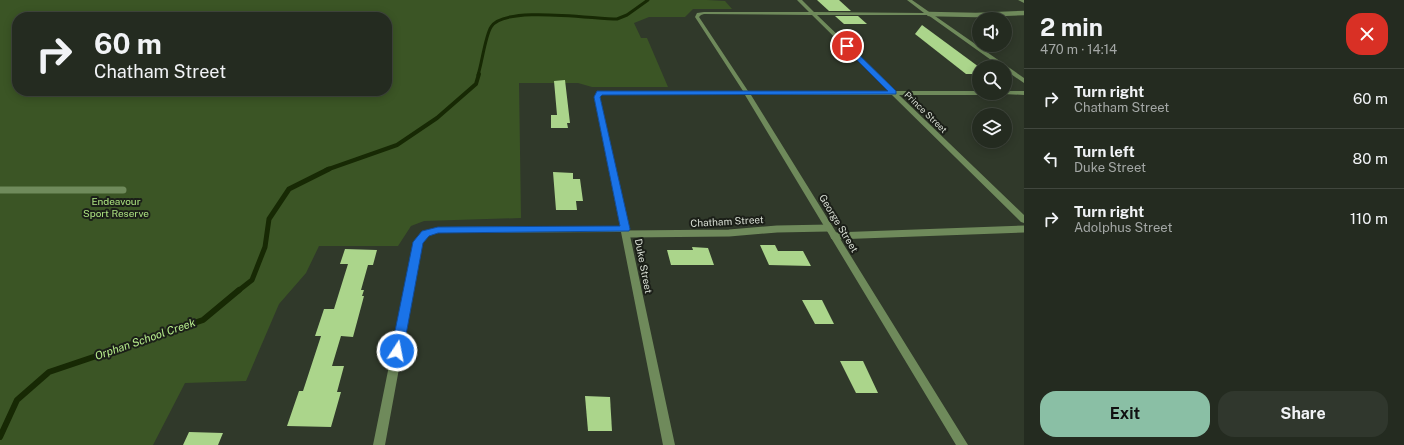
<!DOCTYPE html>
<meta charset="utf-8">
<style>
body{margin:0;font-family:"Public Sans",sans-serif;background:#30372d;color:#f1f3f6;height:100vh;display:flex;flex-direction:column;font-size:15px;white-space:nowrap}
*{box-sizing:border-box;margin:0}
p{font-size:13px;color:#a3a7a5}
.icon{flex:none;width:22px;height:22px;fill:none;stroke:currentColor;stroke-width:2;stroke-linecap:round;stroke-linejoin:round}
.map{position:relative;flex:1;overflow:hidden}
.details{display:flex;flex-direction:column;background:#242b20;width:380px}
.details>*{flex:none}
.guide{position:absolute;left:12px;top:12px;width:380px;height:84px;border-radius:16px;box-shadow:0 2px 10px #0003,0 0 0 1px #41473e;background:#242b20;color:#f1f3f6;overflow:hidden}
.controls{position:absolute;left:972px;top:12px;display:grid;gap:8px}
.controls a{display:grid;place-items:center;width:40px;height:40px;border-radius:50%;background:#242b20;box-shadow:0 2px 10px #0003,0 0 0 1px #41473e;font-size:20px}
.pin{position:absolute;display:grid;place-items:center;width:34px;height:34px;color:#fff;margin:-17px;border:2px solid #fff;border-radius:50%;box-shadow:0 1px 4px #0007}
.me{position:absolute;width:44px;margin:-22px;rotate:11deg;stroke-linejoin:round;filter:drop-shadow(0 0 3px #0008)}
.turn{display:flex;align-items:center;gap:14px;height:84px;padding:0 16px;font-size:18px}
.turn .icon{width:52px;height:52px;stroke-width:2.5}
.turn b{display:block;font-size:28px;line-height:34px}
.round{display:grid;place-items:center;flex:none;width:42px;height:42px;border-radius:16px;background:#30372d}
.headline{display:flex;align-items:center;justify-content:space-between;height:68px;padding:0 16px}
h1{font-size:24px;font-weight:700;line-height:30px}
.button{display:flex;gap:8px;margin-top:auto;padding:8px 16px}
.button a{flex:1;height:46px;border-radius:16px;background:#8abfa5;color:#111;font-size:16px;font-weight:700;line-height:46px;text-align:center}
.button a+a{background:#30372d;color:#f1f3f6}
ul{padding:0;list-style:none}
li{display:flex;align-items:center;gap:12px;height:60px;padding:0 16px;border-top:1px solid #41473e}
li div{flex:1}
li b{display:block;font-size:15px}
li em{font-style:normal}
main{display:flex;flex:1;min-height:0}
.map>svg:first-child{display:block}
</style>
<main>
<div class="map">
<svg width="1024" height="445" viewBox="0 0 1024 445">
<rect width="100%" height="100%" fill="#30392a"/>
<path fill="#3b5525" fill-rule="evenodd" d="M0,0H707L725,1L732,9H693L685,17H649L634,23L641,38H647L668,87H592L578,83H519L521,218L424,221L411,226L398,246H319L306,273L279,304L246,381L185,383L153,445H0ZM17,17H387V91H17Z"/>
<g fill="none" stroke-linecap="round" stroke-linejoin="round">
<path stroke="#172904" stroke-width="3" d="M478,75C482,63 485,37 491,27C503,5 593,19 617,19L627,15L648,0"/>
<polyline stroke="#172904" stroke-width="4" points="326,170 397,145 437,118 476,84 479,74"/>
<polyline stroke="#172904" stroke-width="5" points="238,291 252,280 265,247 269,219 289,189 329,169"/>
<polyline stroke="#172904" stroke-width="6" points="0,437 17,400 49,372 203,320 239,290"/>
</g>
<g fill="#abd58b">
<polygon points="817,0 839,0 851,11 829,11"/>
<polygon points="835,16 858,16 867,24 844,24"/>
<polygon points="922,25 979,67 979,74 966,74 915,34"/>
<polygon points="565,80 570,123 567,123 568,128 551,128 551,115 557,115 554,81"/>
<polygon points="553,172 573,173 573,179 580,179 583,201 576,201 577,210 556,210"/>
<polygon points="760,245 775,245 778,251 803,251 811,266 769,265"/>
<polygon points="692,247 708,248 714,265 671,265 667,250 693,250"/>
<polygon points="345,249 377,250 373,265 368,265 361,290 364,290 362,296 364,296 353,337 341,336 332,366 344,366 337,392 341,392 331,427 287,426 299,391 303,391 321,336 315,336 324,309 334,309 348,264 340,264"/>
<polygon points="802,300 822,300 834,324 815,324"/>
<polygon points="840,361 863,361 878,393 856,393"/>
<polygon points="585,396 610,397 612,431 588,431"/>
<polygon points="189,432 223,433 218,445 183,445"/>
</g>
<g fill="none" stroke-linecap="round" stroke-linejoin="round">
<polyline stroke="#6f8a5b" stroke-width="4.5" points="929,14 976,15 1024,13"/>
<g stroke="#6f8a5b" stroke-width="7">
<polyline points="0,190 123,190"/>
<polyline points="627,234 729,233 777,229 829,228"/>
<polyline points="834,236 1024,229"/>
</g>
<g fill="#6f8a5b" fill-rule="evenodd">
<path d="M797,0H802L814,12L924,13L907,0H912L1024,78V83L1005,70V67H1001L928,15H817L896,91H979V93H982L979,95H899L1024,215V223L1021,222L892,95H751L968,445H956L745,95H601L600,97L628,227L630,229L629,231L675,445H663L621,232L438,233L429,235L422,243L385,445H373L414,242L423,231L438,227L620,226L594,97L597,92L743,91L695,17L697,13L704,12H809ZM704,14L812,15L889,91H748L699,17L701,15Z"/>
<polygon points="1018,0 1024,0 1024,3"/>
<polygon points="1005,91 1024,91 1024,95 1003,94 1002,93 1005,93"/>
</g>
</g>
<polygon fill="#1a73e8" stroke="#114b97" points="845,45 849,45 896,91 896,94 602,95 600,97 630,229 629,231 438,233 429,236 423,243 403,351 401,355 393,355 391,351 413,242 422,231 438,227 620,226 594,97 597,91 888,91 845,48"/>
<g text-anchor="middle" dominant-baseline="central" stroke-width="4" stroke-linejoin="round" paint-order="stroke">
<g font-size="9" fill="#d8ded4" stroke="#1b1f18">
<text transform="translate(926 112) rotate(44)">Prince Street</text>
</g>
<g font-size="10" fill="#ace281" stroke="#1b1f18">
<text x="116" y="201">Endeavour<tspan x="116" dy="12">Sport Reserve</tspan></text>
</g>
<g font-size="10" fill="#d8ded4" stroke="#1b1f18">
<text transform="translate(727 221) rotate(-3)">Chatham Street</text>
<text transform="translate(839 223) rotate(59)">George Street</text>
<text transform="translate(644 266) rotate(79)">Duke Street</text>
</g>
<g font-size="11" font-style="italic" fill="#b7ed8c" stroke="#1b1f18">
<text transform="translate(145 339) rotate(-19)">Orphan School Creek</text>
</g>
</g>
</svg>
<div class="controls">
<a><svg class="icon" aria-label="sound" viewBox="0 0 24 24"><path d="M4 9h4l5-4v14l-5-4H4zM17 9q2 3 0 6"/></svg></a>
<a><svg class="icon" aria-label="search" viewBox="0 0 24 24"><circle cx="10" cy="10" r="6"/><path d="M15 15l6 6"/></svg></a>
<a><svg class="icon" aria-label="layers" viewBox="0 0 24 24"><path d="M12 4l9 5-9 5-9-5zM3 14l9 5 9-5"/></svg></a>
</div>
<div class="pin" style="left:847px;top:46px;background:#d93025"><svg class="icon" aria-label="arrive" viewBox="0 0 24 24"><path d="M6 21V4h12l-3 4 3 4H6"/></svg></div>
<svg class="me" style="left:397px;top:351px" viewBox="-20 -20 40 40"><circle r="17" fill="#1a73e8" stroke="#fff" stroke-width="3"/><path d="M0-11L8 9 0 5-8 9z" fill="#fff"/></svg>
<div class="guide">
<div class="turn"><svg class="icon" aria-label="right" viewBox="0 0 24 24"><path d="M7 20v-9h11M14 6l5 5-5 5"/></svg><div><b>60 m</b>Chatham Street</div></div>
</div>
</div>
<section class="details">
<div class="headline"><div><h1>2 min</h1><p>470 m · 14:14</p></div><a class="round" style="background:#d93025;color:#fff"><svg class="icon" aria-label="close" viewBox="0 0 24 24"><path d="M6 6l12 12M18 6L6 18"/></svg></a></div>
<ul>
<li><svg class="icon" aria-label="right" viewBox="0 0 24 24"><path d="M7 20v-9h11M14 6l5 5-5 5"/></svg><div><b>Turn right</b><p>Chatham Street</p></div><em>60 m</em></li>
<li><svg class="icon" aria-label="left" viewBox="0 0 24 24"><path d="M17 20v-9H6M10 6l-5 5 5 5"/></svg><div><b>Turn left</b><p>Duke Street</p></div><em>80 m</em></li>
<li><svg class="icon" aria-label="right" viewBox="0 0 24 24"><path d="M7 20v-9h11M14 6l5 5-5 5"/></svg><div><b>Turn right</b><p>Adolphus Street</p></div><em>110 m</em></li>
</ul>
<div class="button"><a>Exit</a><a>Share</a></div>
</section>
</main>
